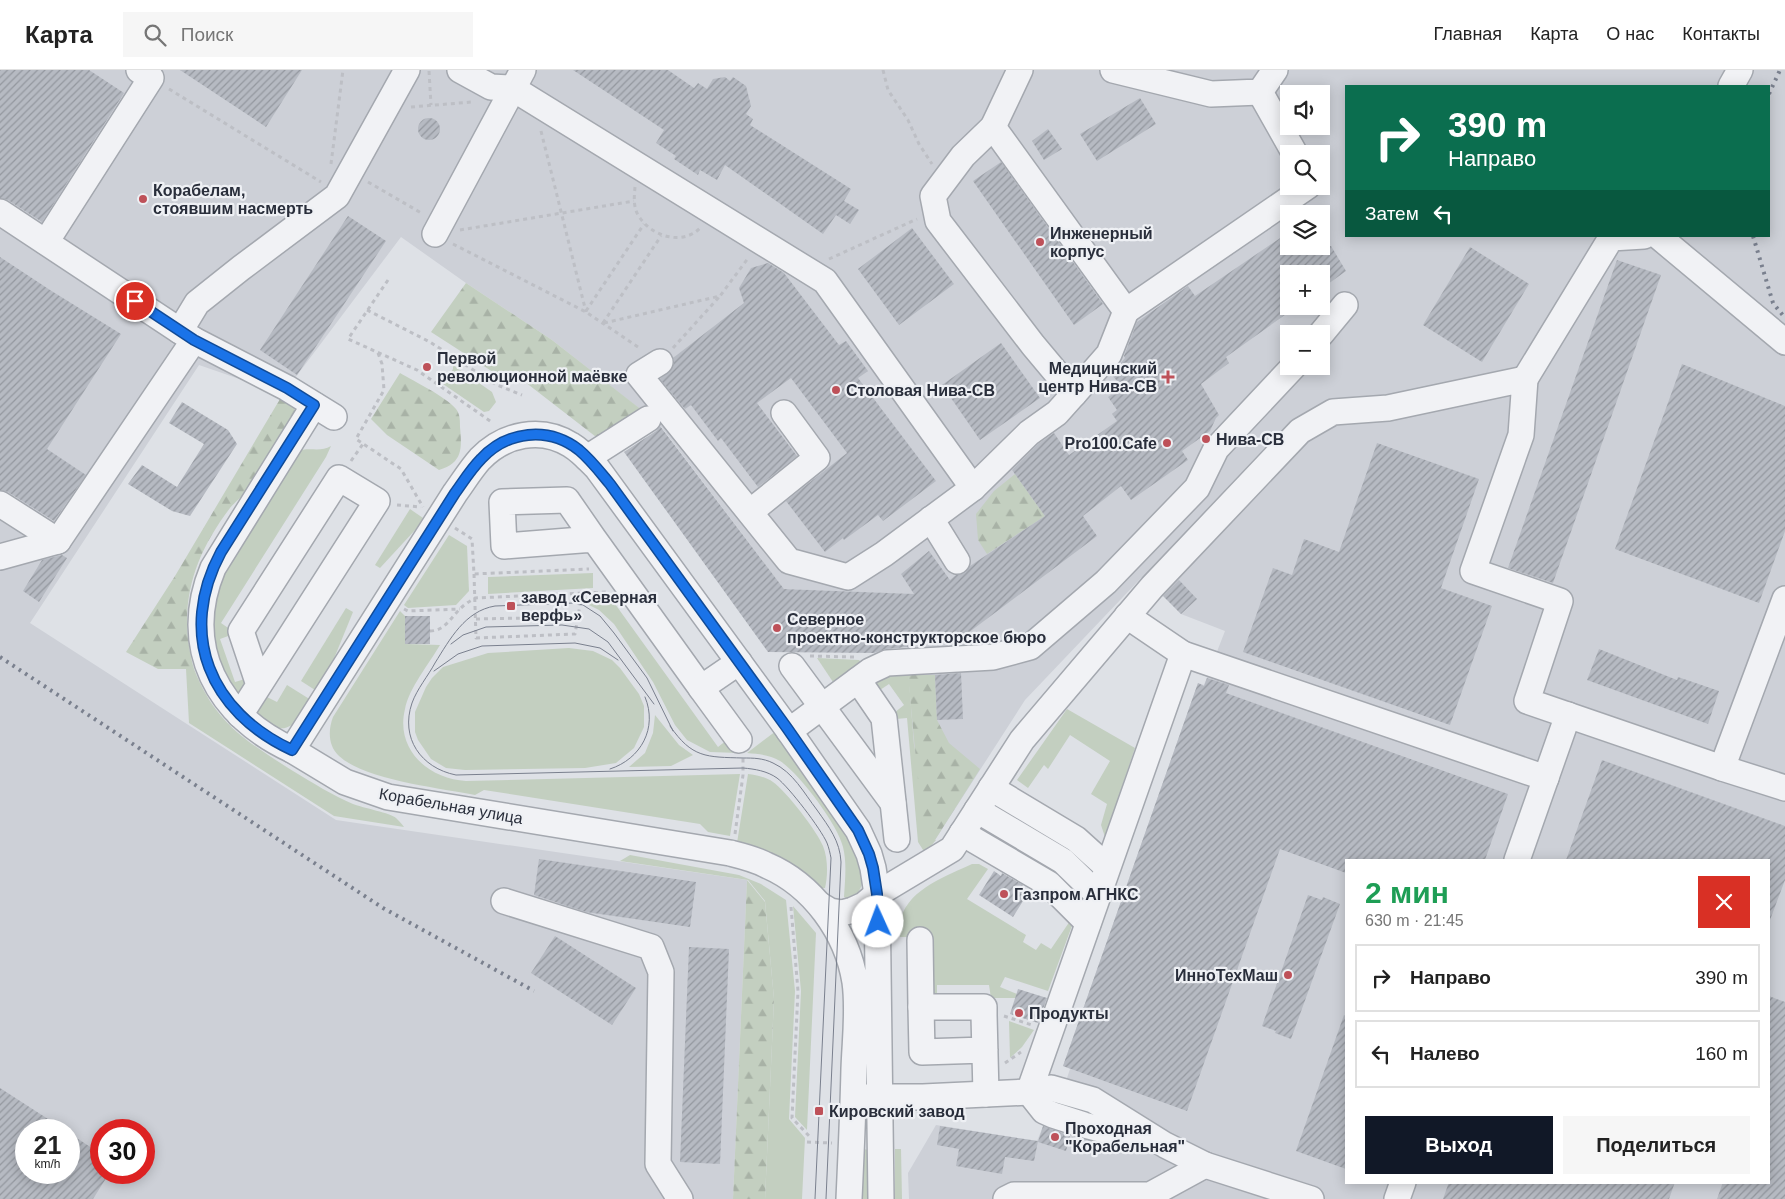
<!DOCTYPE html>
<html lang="ru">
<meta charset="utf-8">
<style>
body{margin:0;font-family:Arial,sans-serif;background:#f6f6f6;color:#222;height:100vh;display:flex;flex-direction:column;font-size:19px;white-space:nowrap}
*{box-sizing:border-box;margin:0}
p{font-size:16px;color:#767676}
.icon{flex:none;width:28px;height:28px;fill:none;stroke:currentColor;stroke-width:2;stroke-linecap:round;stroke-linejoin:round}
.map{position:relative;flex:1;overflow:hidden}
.details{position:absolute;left:1345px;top:789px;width:425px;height:325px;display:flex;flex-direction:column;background:#fff;border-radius:0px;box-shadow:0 2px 12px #0003}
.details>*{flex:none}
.banner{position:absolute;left:1345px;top:15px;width:425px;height:152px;border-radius:0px;box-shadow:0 2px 12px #0003;background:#0b6e4f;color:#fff;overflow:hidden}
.buttons{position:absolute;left:1280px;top:15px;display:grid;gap:10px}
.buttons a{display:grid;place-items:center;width:50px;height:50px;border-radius:0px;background:#fff;box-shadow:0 2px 12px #0003;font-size:25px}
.speed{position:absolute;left:15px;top:1049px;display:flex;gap:10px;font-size:25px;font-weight:700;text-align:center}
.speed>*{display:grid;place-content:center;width:65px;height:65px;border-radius:50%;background:#fff;box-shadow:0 2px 12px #0003;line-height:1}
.speed small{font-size:12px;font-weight:400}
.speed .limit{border:8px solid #d22;background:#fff;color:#111}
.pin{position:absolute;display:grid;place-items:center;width:42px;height:42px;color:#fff;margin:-21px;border:2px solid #fff;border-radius:50%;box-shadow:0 1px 5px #0007}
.me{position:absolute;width:55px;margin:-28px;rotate:358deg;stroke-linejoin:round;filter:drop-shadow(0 0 4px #0008)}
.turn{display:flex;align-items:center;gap:18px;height:105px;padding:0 20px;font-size:22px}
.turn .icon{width:65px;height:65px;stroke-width:2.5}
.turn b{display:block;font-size:35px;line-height:42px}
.then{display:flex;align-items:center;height:48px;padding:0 20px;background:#0003;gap:10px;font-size:19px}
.round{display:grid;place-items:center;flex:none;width:52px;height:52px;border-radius:0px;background:#f6f6f6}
.summary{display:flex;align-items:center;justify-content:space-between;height:85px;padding:0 20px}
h1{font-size:30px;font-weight:700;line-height:38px;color:#1e9e55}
.action{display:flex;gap:10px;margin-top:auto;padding:10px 20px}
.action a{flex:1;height:58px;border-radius:0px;background:#111827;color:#fff;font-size:20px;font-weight:700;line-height:58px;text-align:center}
.action a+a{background:#f6f6f6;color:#222}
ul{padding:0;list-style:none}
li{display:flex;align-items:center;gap:15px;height:68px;margin:0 10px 8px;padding:0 10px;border:2px solid #e0e0e0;border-radius:0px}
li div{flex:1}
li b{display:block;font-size:19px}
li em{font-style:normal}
header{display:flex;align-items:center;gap:30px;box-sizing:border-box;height:70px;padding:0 25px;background:#fff;border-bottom:1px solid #e0e0e0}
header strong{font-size:24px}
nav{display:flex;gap:28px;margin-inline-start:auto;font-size:18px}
.search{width:350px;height:45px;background:#f6f6f6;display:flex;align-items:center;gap:12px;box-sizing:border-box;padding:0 18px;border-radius:0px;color:#767676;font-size:19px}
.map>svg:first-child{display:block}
</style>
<header>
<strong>Карта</strong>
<div class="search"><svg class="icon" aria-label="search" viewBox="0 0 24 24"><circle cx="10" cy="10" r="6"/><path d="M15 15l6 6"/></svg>Поиск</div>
<nav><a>Главная</a><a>Карта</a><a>О нас</a><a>Контакты</a></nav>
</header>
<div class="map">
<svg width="1785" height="1129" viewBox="0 0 1785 1129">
<defs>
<pattern id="forest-firs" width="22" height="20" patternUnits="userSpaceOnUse" patternTransform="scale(1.25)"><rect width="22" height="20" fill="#c3cfc0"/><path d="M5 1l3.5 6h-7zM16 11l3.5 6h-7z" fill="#a8b2a6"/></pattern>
<pattern id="building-hatch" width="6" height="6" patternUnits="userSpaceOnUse" patternTransform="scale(1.25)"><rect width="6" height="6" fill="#b6bac2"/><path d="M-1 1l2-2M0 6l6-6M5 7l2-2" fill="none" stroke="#94989f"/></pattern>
</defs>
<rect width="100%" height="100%" fill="#dee1e6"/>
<path fill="#cdd0d7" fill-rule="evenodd" d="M0,0H1785V1129H909L908,1103L936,1055L1037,1071L1044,1054L1057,1038L1070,999L1063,996L1198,613L1204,615L1225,561L1181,544L1160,522L1142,507L1025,630L935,770L914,675L907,585V524L784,519L659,354L552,270L466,213L401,167L283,324L199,295L30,553L336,750L747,810L733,1129H0ZM1346,16H1769V166H1346ZM1289,24H1321V56H1289ZM1289,84H1321V116H1289ZM1289,144H1321V176H1289ZM1289,204H1321V236H1289ZM1289,264H1321V296H1289ZM1346,790H1769V1112H1346ZM26,1060H69V1102H26ZM101,1060H144V1102H101Z"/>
<g fill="#c3cfc0">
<polygon points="453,295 492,322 496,332 489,341 484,342 443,314 453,299"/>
<path d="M331,376L326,387L221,553L231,560V565L220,569L235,612L245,609L249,613L237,626L224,604L215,576L213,549L220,508L296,382C308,376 320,383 331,376Z"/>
<polygon points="410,439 423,448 416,459 380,498 375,495"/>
<polygon points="449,465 467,476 469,521 456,535 408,538 404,535"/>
<polygon points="593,503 593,518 488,524 488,507"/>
<polygon points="610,527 718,677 727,670 730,671 739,683 710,682 687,670 675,655 653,612 614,554 599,540 585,533 585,528"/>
<polygon points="346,538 353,542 333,591 315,620 301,611"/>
<path d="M400,541L405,546L406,574L440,575C429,594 409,618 405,639C395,680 429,709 466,711L740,704L730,766L708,762L700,754L484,720L475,725C440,718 365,710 339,686C328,676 328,660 333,647Z"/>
<polygon points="569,578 593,581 612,590 620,598 639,624 644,636 644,657 634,678 616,693 585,698 465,700 446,698 431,689 418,670 415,662 415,642 426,617 432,608 443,597 488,583"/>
<polygon points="817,588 859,590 862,593 835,615"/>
<polygon points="908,598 914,675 935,770 936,770 925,783 918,772 907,648 896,649 894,643 904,635 889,614 880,620 875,618 876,608"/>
<path d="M186,599H194C215,653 246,671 293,701C313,713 332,725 353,734C363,738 391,743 396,748C399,751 402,754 404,757L334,746L189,653Z"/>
<path d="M287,615L311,630C303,642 293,664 275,657C269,655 263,650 258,647V637L265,626L277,632Z"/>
<polygon points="1067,639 1135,678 1105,767 1101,755 1107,734 1091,724 1110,691 1070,665 1048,699 1044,695 1028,718 1017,710"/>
<polygon points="655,645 679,675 693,685 671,696 629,697 645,683 653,663"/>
<path d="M776,661C796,689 867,782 862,813C861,821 855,826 848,829L844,827C845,810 847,793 843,777C838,755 799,703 780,691C770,685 759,684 747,683Z"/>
<path d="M748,704C756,705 766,707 773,712C786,721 817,761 823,776C828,788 828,806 825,818H821C797,795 769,782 737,773Z"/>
<polygon points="630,785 739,805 761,814 786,830 795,921 789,1049 805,1068 802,1129 765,1129 774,929 765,831 748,810 620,791"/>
<path d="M972,794H979L988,799L967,829L1026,865L1023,872L1036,880L1041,873L1051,879L1070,851L1073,853L1048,921L1005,907L1000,917L1017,924L1015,928H991L989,915H937V927L933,928L931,867H900C900,861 899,854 901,848C910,818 947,806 972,794Z"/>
<polygon points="793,836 816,863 807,1060 795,1047 801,921"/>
<polygon points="1009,951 1034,960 1022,977 1010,988"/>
<polygon points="864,1079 868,1080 868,1129 861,1129"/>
<polygon points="895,1079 901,1079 902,1129 895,1129"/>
</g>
<g fill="url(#forest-firs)">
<polygon points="466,213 552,270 643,341 600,370 516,305 507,311 431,262"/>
<path d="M400,303C415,312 445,326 456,339C460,344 460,350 460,357C462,378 463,393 439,400L387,365L371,349Z"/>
<path d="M283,324L294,335L295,343C279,369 264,396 246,421C242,427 235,432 230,438C192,488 177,538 194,599H158L126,582L175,506Z"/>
<polygon points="1015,404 1045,446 987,484 978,470 976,444 994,421"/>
<polygon points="908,605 935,605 937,650 949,673 980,699 935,770 922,753"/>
<polygon points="747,810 765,832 774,929 765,1129 733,1129"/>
</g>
<g fill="url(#building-hatch)">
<polygon points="0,0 89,0 124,23 42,152 8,130 0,128"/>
<polygon points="180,0 302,0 266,57"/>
<polygon points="573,0 668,0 694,18 698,13 707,19 713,9 725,7 730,11 733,7 746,16 751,36 746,44 753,49 750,55 851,119 844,131 859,140 850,154 836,145 823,164 725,95 717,110 700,100 698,105 674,89 676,86 656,73 664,60"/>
<polygon points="1140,28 1156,54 1097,91 1080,64"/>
<circle cx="429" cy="59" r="11"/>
<polygon points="1048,59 1062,79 1044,90 1032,71"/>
<polygon points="1001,92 1103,234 1074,255 973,111"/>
<polygon points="348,146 386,171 297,305 260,280"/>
<polygon points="912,158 954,214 899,255 858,199"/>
<polygon points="1289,162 1289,176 1331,176 1346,201 1321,219 1321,204 1289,204 1289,242 1226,287 1229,293 1201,314 1219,345 1216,348 1210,361 1182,381 1188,390 1131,430 1121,416 1083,446 1097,466 952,575 944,564 935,572 908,572 908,577 886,579 874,583 768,582 624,382 656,361 660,356 784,519 914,524 901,504 929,481 950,510 956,505 965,503 970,496 1045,446 1012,400 1038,374 1054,363 1069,385 1117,351 1112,344 1117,340 1108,327 1111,325 1106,316 1117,311 1111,304 1125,288 1124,286 1137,252 1188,216 1195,226"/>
<polygon points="1470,177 1529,214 1482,292 1423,255"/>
<polygon points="0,187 50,220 121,264 47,379 86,405 54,451 8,422 0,420"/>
<polygon points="1617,190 1661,205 1553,513 1508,498"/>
<polygon points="768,193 784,203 839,275 846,271 868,301 858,308 936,411 883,451 878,445 844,470 843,468 825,482 786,431 847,383 791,308 757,333 797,386 758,417 721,368 718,371 691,335 685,339 660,309 672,299 674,292 673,288 744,233 739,218 751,198"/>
<polygon points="1001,273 1040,328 980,370 942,315"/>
<polygon points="1682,294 1785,336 1785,461 1759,533 1615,479"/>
<polygon points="182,332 228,360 237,374 190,446 172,441 128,414 142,395 177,417 204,374 169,353"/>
<polygon points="1377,373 1479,409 1441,518 1492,536 1450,655 1243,582 1273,498 1292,505 1304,469 1339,482"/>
<polygon points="62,485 67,488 39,532 23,521 42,490"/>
<polygon points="1179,510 1197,529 1181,544 1163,526"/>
<rect x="405" y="546" width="25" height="28"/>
<polygon points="1599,579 1677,610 1678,607 1719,621 1708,654 1587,610"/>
<polygon points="961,603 963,649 937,650 935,605"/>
<polygon points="1207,608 1229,615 1226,623 1508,724 1485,790 1346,790 1346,803 1280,779 1187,1041 1063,996 1198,613 1204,616"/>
<polygon points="1602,690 1785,756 1785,810 1770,850 1769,849 1769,790 1566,790"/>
<polygon points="539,789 696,812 690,857 586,842 534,825"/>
<polygon points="994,801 1001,806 1002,803 1023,815 1021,819 1028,823 1013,847 979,825"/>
<polygon points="1308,825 1322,830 1323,827 1340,834 1291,969 1275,963 1276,961 1262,956"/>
<polygon points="555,866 636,918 612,955 531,903"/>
<polygon points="689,877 729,879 720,1094 680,1092"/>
<polygon points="1018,919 1047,928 1038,953 1010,944"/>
<polygon points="1769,926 1785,932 1785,1129 1717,1129 1723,1112 1769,1112"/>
<polygon points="1344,945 1346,946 1346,1099 1296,1081"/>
<polygon points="0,1018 65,1060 26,1060 26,1102 69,1102 69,1063 101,1084 101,1102 110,1102 93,1129 0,1129"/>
<polygon points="940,1056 1038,1071 1034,1091 1005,1087 1002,1104 956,1096 959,1079 937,1075"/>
<polygon points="1043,1056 1070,1066 1066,1081 1038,1072"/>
<polygon points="1449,1112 1675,1112 1669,1129 1443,1129"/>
</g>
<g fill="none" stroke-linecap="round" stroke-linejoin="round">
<g stroke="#a4a8af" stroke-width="28">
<g id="minor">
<polyline points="460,0 491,17 512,18 825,211 973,418"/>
<polyline points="1113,0 1211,24 1260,22 1275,0"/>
<polyline points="1731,16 1740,0"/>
<polyline points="1260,22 1295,84"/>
<polyline points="993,57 1126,241 1109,284 1074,324"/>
<polyline points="0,142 180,261 197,233 241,198 337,126 407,0"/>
<polyline points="435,164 523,0"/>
<polyline points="1658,166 1785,272"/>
<polyline points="46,172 151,8 139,0"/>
<polyline points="1126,241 1308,116"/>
<polyline points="180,261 194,270 287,318 334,347"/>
<polyline points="1321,264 1345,235"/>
<polyline points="660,292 639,305 789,491 848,507 884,484 973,418 1029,363 1057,343 1074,324 1033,275 938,151 933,126 963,86 993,57 1020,0"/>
<polyline points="1525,309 1611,168 1644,166"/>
<polyline points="587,388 648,349"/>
<polyline points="0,434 58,471"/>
<polyline points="750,442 817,388 784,343"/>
<polyline points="931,449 957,491"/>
<polyline points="594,469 567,430 502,432 504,476 594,469 701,618"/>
<polyline points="0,487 58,471 194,270"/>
<polyline points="1127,546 1183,584 1546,708"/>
<polyline points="792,596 893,733"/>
<polyline points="858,610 884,648 897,769"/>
<polyline points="240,645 377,431 339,408 241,561 259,615"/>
<polyline points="789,661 870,601 887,593 993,587 1030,577 1106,512 1197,418 1216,379 1294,296"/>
<polyline points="739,670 701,618 739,592"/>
<path d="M292,680C218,646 180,577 213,498L314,335"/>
<polyline points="1722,698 1785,529"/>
<polyline points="991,718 1076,769 1107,797"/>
<polyline points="977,740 1063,791 1098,825"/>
<polyline points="962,763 1049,814 1088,853"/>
<polyline points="1517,790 1568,645"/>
<polyline points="504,831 651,877 661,902 658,1094 680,1129"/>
<polyline points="820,835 830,841 842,843 853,840 864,835 877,824 952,779 1022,670 1152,517 1300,361 1333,342 1388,338 1525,309 1521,365 1473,501 1560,531 1527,631 1722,698 1785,718"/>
<polyline points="920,870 921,937"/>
<polyline points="985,980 922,982 921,937 984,937 984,945 986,1024"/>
<polyline points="1029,1022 1183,584"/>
<polyline points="1029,1022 1044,1041 1053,1045 1084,1055 1143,1070"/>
<polyline points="864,1027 923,1027 1029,1022 1051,1018 1093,1030 1165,1075 1205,1095 1311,1129"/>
<path d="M849,1129C851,1086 853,1043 854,999C855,970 859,940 855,912C847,862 813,815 766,795C755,789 742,786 730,783L388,727L345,712L292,680L455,423C463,412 471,399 480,389C504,364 541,356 571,375C581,381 589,390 597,398L787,658L858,760L869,784L873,798L877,824L881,1129"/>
<polyline points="1006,1129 1014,1125 1150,1125 1205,1095"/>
<polyline points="1397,1129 1403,1112"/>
</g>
</g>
<g stroke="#bdbfc5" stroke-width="3" stroke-dasharray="4 4" stroke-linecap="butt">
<polyline points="883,0 888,20 908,50 919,74 932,94"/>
<polyline points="429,1 431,35"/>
<polyline points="169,19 321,112"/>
<polyline points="411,37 472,32"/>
<polyline points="541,61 586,242"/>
<polyline points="331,94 343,0"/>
<polyline points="368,112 423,144"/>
<path d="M635,117C634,128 633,139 640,148C653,167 684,176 701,157"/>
<polyline points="460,160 634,131"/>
<polyline points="453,174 586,242 641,279"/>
<polyline points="829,189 917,149"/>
<polyline points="388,210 348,269 417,300 493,353"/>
<polyline points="367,240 430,272 495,314 522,325"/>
<polyline points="586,241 644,154"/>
<polyline points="603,253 661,166"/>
<polyline points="604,253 720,226 749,187"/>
<polyline points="673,278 720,226"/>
<polyline points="378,283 382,294 384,320 356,369 401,399 423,437"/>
<polyline points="351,391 363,374"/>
<polyline points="397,435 421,437"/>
<polyline points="455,458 472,469 474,504 589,499"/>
<polyline points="474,504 476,568 575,564 582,523"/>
<polyline points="404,539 408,541 460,539"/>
<polyline points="476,549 578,547"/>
<path d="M430,561C445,561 451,547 461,538C465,534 470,531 475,528L607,522"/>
<polyline points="810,586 854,587"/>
<polyline points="735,764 743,705 743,688"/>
<polyline points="791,837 798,921 792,1048 810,1067"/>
<polyline points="1004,946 1032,955"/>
<polyline points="1005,993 1021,982"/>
<polyline points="807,1072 832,1073"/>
</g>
<use href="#minor" stroke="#f1f2f5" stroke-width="25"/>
<g stroke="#7a808e" stroke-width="1">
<polyline points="451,574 463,565 486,557 562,555 589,559 608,572 654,634"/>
<polyline points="434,601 458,584 482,576 575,573 600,578 618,590"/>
<path d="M670,656C692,688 706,687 743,688C753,688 763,688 773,693C793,702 804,723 817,740C829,757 840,771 841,792L826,1129"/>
<path d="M673,661L647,608L614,563L600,546L583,535L574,533L495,536C465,541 450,569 435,593C428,606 417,619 412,633C400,668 421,698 456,705L743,698C755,699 767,701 777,708C789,717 821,759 827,773C829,778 830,783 831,788L815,1129"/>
<path d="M610,699C641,689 658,658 645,627"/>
</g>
<g stroke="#7a808e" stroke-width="4" stroke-dasharray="2.5 5" stroke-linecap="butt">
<polyline points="1769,24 1780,0"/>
<polyline points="1753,166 1773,233 1785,248"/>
<polyline points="0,587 383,838 534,921"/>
</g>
</g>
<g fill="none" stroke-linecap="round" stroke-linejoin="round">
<g stroke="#114b97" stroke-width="12">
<path id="route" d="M135,231L194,270L287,318L314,335L221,482C177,564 210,642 292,680L455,423C463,412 471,399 481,389C507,361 548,356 579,380C591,390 600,402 610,414L787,658L858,760L869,784L873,798L877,824L878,852"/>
</g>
<use href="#route" stroke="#1a73e8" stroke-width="9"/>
</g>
<g fill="#be5159" stroke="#eef0f4" stroke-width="2">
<circle cx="143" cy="129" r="5"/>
<circle cx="1040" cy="172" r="5"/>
<circle cx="427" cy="297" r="5"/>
<path d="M1165.5 299.5h5v5h5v5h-5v5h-5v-5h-5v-5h5z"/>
<circle cx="836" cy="320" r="5"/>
<circle cx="1206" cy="369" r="5"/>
<circle cx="1167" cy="373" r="5"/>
<rect x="506" y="531" width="10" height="10" rx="2.5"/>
<circle cx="777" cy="558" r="5"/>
<circle cx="1004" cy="824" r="5"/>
<circle cx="1288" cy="905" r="5"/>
<circle cx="1019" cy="943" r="5"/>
<rect x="814" y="1036" width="10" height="10" rx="2.5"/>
<circle cx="1055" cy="1067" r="5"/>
</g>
<g text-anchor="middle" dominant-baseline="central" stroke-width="4.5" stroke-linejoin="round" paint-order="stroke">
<g font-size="16" font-weight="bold" fill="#292e3b" stroke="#eef0f4" text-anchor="start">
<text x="153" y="120">Корабелам,<tspan x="153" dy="18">стоявшим насмерть</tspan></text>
<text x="1050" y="163">Инженерный<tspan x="1050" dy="18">корпус</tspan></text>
<text x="437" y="288">Первой<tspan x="437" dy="18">революционной маёвке</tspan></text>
<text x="1157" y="298" text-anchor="end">Медицинский<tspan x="1157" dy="18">центр Нива-СВ</tspan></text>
<text x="846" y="320">Столовая Нива-СВ</text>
<text x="1216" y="369">Нива-СВ</text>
<text x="1157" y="373" text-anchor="end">Pro100.Cafe</text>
<text x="521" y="527">завод «Северная<tspan x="521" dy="18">верфь»</tspan></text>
<text x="787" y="549">Северное<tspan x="787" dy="18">проектно-конструкторское бюро</tspan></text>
<text x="1014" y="824">Газпром АГНКС</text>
<text x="1278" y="905" text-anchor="end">ИнноТехМаш</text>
<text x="1029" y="943">Продукты</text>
<text x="829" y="1041">Кировский завод</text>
<text x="1065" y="1058">Проходная<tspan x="1065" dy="18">"Корабельная"</tspan></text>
</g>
<g font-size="16" fill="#292e3b" stroke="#eef0f4">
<text transform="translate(451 736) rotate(10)">Корабельная улица</text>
</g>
</g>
</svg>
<div class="buttons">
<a><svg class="icon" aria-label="sound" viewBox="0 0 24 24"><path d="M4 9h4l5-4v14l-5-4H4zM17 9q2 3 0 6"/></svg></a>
<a><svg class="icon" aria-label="search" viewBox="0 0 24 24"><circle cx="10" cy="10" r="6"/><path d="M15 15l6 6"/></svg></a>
<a><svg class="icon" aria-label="layers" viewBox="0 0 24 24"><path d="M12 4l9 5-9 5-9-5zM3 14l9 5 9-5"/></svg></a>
<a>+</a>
<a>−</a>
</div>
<div class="speed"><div>21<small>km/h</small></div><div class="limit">30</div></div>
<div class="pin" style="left:135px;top:231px;background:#d93025"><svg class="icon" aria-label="arrive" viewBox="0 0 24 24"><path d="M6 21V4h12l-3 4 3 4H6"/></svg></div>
<svg class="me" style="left:878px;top:852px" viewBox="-20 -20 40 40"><circle r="19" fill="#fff"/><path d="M0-13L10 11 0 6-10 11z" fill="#1a73e8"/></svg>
<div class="banner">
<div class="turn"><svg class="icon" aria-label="right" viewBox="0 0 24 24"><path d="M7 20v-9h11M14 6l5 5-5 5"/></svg><div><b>390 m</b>Направо</div></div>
<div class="then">Затем<svg class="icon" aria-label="left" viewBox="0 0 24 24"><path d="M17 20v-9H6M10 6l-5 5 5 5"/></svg></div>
</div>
<section class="details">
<div class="summary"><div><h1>2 мин</h1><p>630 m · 21:45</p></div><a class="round" style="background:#d93025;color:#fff"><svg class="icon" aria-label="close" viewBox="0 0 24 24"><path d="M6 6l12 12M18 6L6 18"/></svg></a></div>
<ul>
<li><svg class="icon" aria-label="right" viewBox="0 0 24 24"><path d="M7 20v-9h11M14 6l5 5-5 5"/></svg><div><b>Направо</b></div><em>390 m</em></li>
<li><svg class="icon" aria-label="left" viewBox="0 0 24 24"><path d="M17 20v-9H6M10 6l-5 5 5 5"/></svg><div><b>Налево</b></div><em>160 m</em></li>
</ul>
<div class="action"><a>Выход</a><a>Поделиться</a></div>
</section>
</div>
